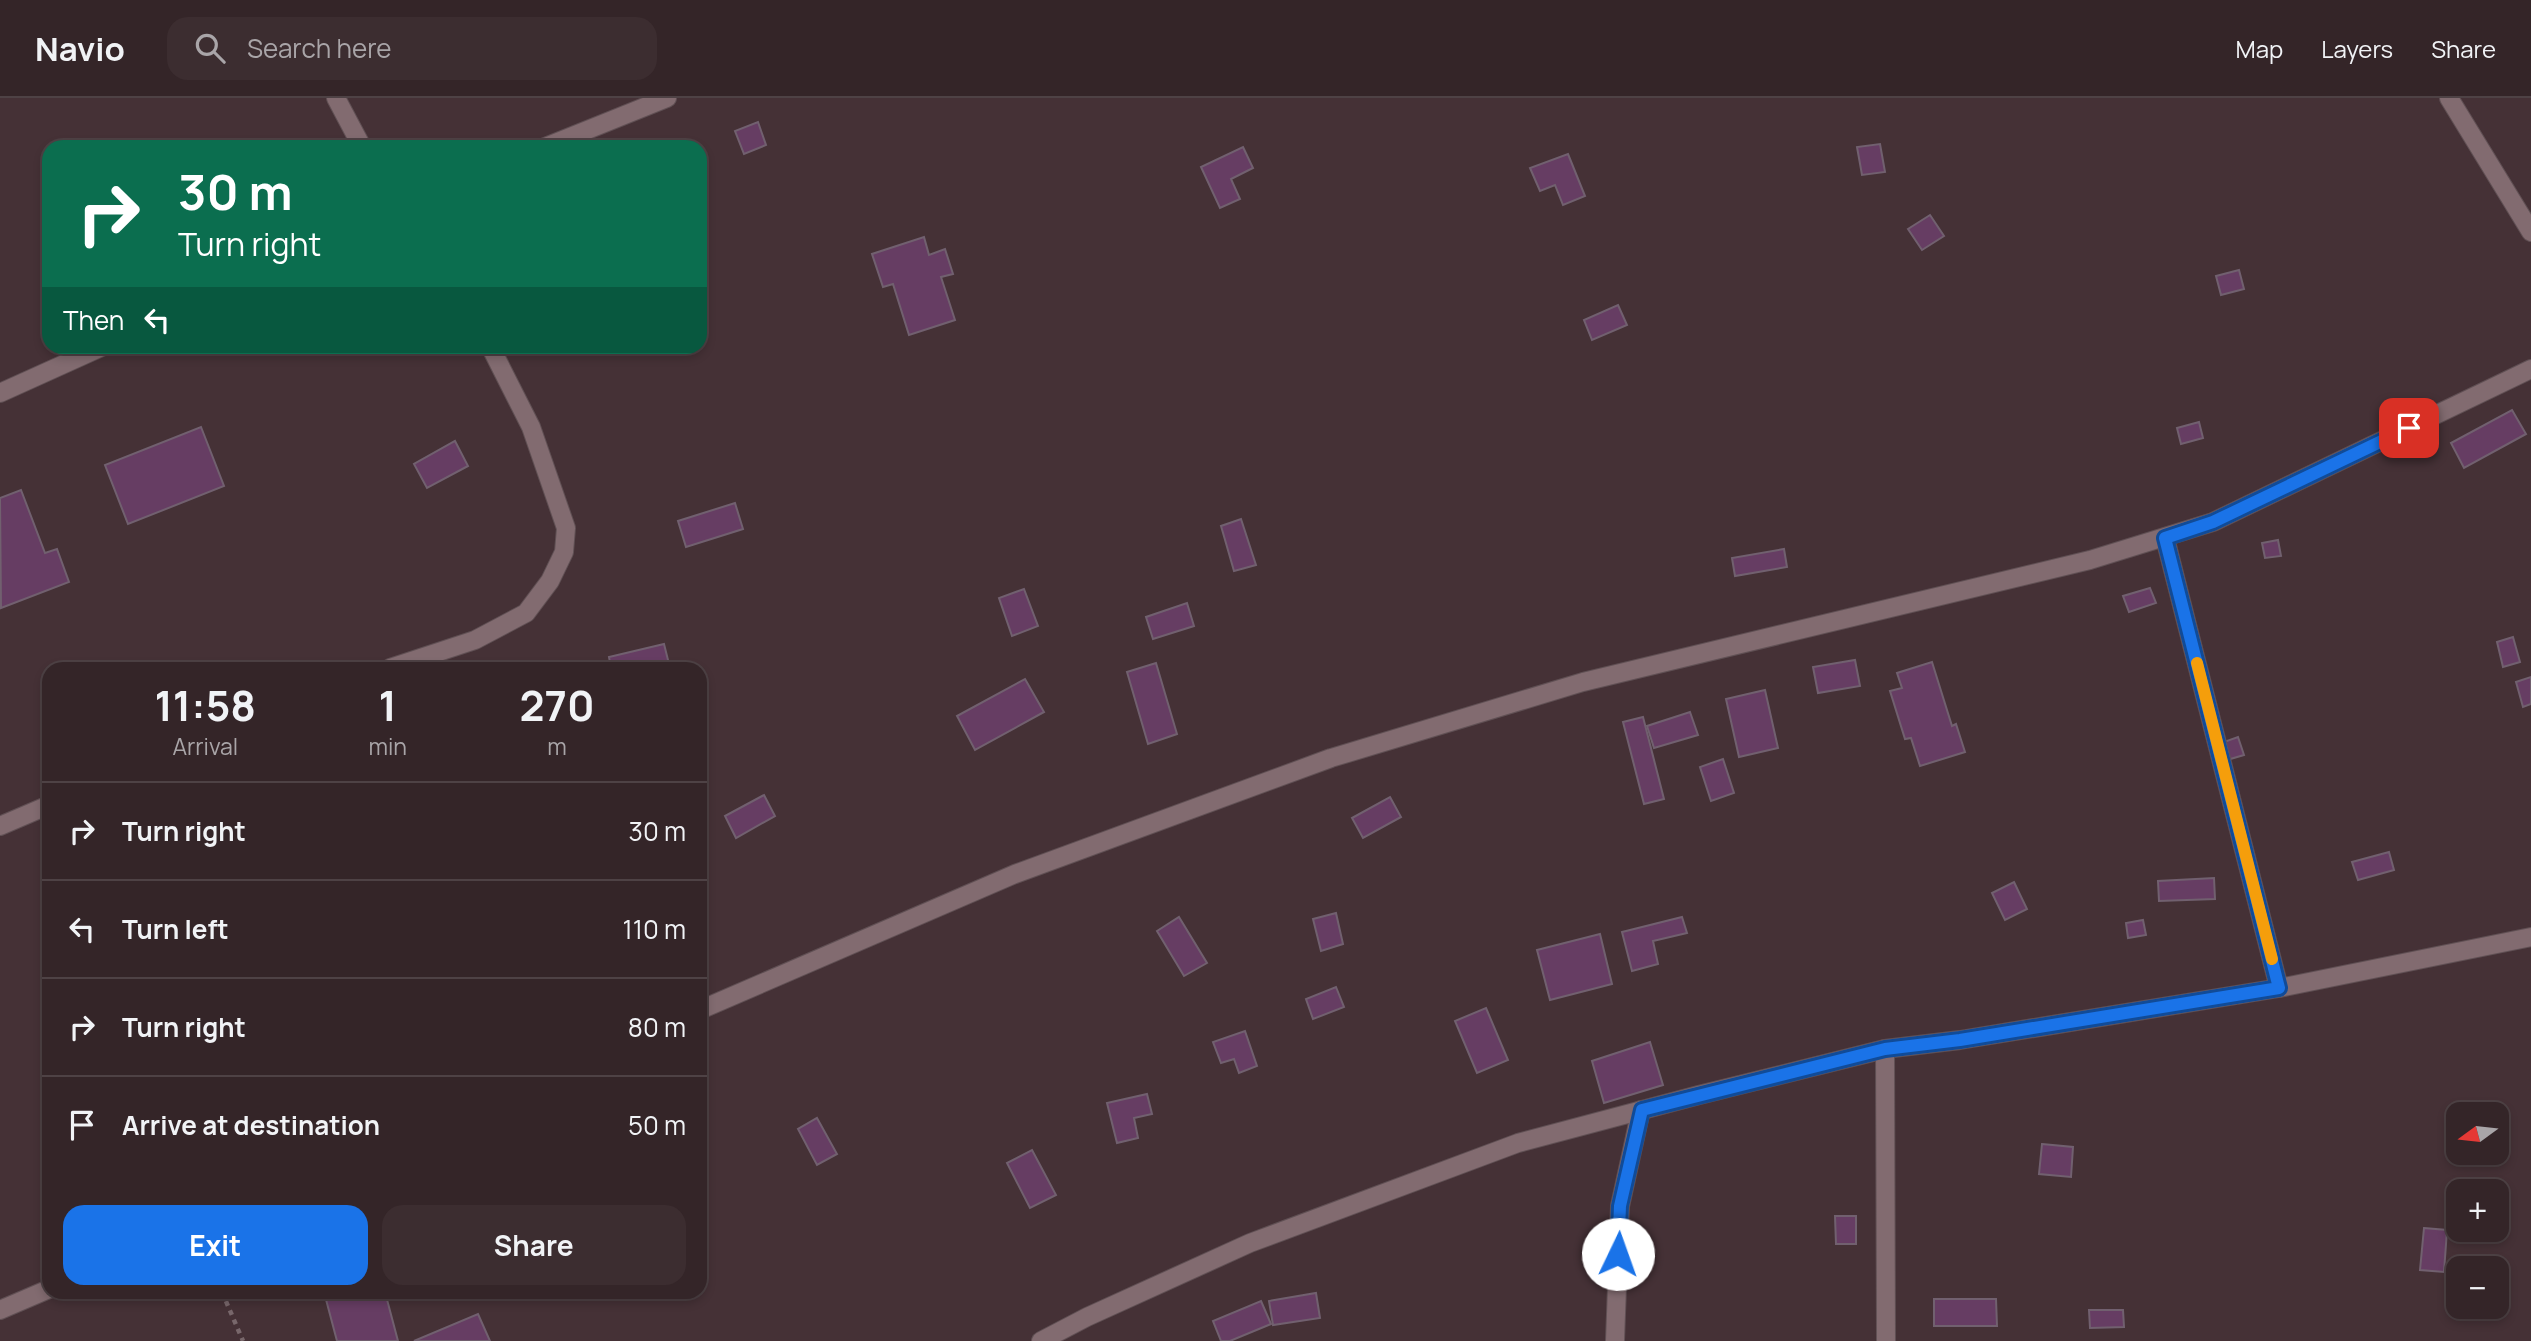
<!DOCTYPE html>
<meta charset="utf-8">
<style>
body{margin:0;font-family:Manrope,sans-serif;background:#3c2d30;color:#f1f3f6;height:100vh;display:flex;flex-direction:column;font-size:26px;white-space:nowrap}
*{box-sizing:border-box;margin:0}
p{font-size:23px;color:#a9a5a8}
.icon{flex:none;width:38px;height:38px;fill:none;stroke:currentColor;stroke-width:2;stroke-linecap:round;stroke-linejoin:round}
.map{position:relative;flex:1;overflow:hidden}
.drawer{position:absolute;left:42px;top:564px;width:665px;height:637px;display:flex;flex-direction:column;background:#342528;border-radius:21px;box-shadow:0 4px 10px #0003,0 0 0 2px #4e4245}
.drawer>*{flex:none}
.top-card{position:absolute;left:42px;top:42px;width:665px;height:214px;border-radius:21px;box-shadow:0 4px 10px #0003,0 0 0 2px #4e4245;background:#0b6e4f;color:#fff;overflow:hidden}
.needle{width:46px;rotate:255deg}
.buttons{position:absolute;left:2446px;top:1004px;display:grid;gap:14px}
.buttons a{display:grid;place-items:center;width:63px;height:63px;border-radius:14px;background:#342528;box-shadow:0 4px 10px #0003,0 0 0 2px #4e4245;font-size:35px}
.pin{position:absolute;display:grid;place-items:center;width:60px;height:60px;color:#fff;margin:-30px;border-radius:14px;box-shadow:0 4px 10px #0006}
.me{position:absolute;width:77px;margin:-38px;rotate:3deg;stroke-linejoin:round;filter:drop-shadow(0 0 5px #0008)}
.turn{display:flex;align-items:center;gap:24px;height:147px;padding:0 21px;font-size:32px}
.turn .icon{width:91px;height:91px;stroke-width:2.5}
.turn b{display:block;font-size:49px;line-height:60px}
.then{display:flex;align-items:center;height:66px;padding:0 21px;background:#0003;gap:14px;font-size:26px}
.eta{display:flex;justify-content:space-evenly;align-items:center;height:119px;text-align:center}
.eta b{font-size:42px;font-weight:700;line-height:49px}
.button{display:flex;gap:14px;margin-top:auto;padding:14px 21px}
.button a{flex:1;height:80px;border-radius:21px;background:#1a73e8;color:#fff;font-size:28px;font-weight:700;line-height:80px;text-align:center}
.button a+a{background:#3c2d30;color:#f1f3f6}
ul{padding:0;list-style:none}
li{display:flex;align-items:center;gap:21px;height:98px;padding:0 21px;border-top:2px solid #4e4245}
li div{flex:1}
li b{display:block;font-size:26px}
li em{font-style:normal}
header{display:flex;align-items:center;gap:42px;box-sizing:border-box;height:98px;padding:0 35px;background:#342528;border-bottom:2px solid #4e4245}
header strong{font-size:33px}
nav{display:flex;gap:38px;margin-inline-start:auto;font-size:24px}
.search{width:490px;height:63px;background:#3c2d30;display:flex;align-items:center;gap:18px;box-sizing:border-box;padding:0 24px;border-radius:21px;color:#a9a5a8;font-size:26px}
.map>svg:first-child{display:block}
</style>
<header>
<strong>Navio</strong>
<div class="search"><svg class="icon" aria-label="search" viewBox="0 0 24 24"><circle cx="10" cy="10" r="6"/><path d="M15 15l6 6"/></svg>Search here</div>
<nav><a>Map</a><a>Layers</a><a>Share</a></nav>
</header>
<div class="map">
<svg width="2531" height="1243" viewBox="0 0 2531 1243">
<rect width="100%" height="100%" fill="#453136"/>
<g fill="#663d63" stroke="#71606f" stroke-width="2">
<polygon points="758,24 766,47 744,56 735,33"/>
<polygon points="1880,46 1885,74 1862,77 1857,49"/>
<polygon points="1243,49 1253,70 1231,81 1240,101 1220,110 1201,69"/>
<polygon points="1568,56 1585,98 1563,107 1555,87 1540,93 1530,70"/>
<polygon points="1930,117 1944,138 1922,152 1908,131"/>
<polygon points="924,139 929,157 945,151 953,176 941,179 955,222 909,237 893,186 883,189 872,156"/>
<polygon points="2239,172 2244,191 2221,197 2216,178"/>
<polygon points="1618,207 1627,227 1592,242 1584,222"/>
<polygon points="2512,312 2526,336 2464,370 2451,345"/>
<polygon points="2199,324 2203,340 2181,346 2177,330"/>
<polygon points="201,329 224,388 128,426 105,367"/>
<polygon points="455,343 468,368 427,390 414,366"/>
<polygon points="21,392 45,455 57,451 69,484 1,510 0,400"/>
<polygon points="735,405 743,431 686,449 678,423"/>
<polygon points="1241,421 1256,467 1234,473 1221,428"/>
<polygon points="2278,442 2281,458 2265,460 2262,445"/>
<polygon points="1784,451 1787,469 1735,478 1732,460"/>
<polygon points="2150,490 2156,505 2129,514 2123,498"/>
<polygon points="1024,491 1038,528 1012,538 999,500"/>
<polygon points="1187,505 1194,528 1153,541 1146,519"/>
<polygon points="2513,539 2520,564 2503,569 2497,544"/>
<polygon points="664,546 670,570 611,570 609,559"/>
<polygon points="1855,562 1860,588 1818,595 1813,569"/>
<polygon points="1932,564 1952,628 1956,626 1965,654 1920,668 1911,640 1905,641 1890,593 1902,590 1897,575"/>
<polygon points="1156,565 1177,636 1148,646 1127,574"/>
<polygon points="2531,579 2531,606 2523,609 2516,584"/>
<polygon points="1025,581 1044,614 975,652 957,618"/>
<polygon points="1765,592 1778,650 1739,659 1726,601"/>
<polygon points="1690,614 1698,637 1654,650 1647,628"/>
<polygon points="1643,619 1664,701 1644,706 1623,624"/>
<polygon points="2238,639 2244,657 2227,662 2221,645"/>
<polygon points="1723,661 1734,695 1711,703 1700,669"/>
<polygon points="764,697 775,718 736,740 725,718"/>
<polygon points="1390,699 1401,719 1363,740 1352,720"/>
<polygon points="2389,754 2394,772 2358,782 2352,764"/>
<polygon points="2214,780 2215,801 2159,803 2158,783"/>
<polygon points="2014,784 2027,811 2005,822 1992,795"/>
<polygon points="1336,815 1343,846 1321,853 1313,821"/>
<polygon points="1179,819 1207,865 1184,878 1157,833"/>
<polygon points="1682,819 1687,835 1653,843 1658,866 1632,873 1622,834"/>
<polygon points="2143,822 2146,837 2128,840 2126,825"/>
<polygon points="1600,836 1612,886 1550,902 1537,852"/>
<polygon points="1336,889 1344,909 1313,921 1306,901"/>
<polygon points="1486,910 1508,962 1477,975 1455,923"/>
<polygon points="1245,933 1257,968 1239,975 1234,961 1221,965 1213,944"/>
<polygon points="1650,944 1663,987 1604,1005 1592,963"/>
<polygon points="1147,996 1152,1016 1134,1020 1138,1040 1117,1045 1107,1005"/>
<polygon points="817,1020 837,1056 817,1067 798,1031"/>
<polygon points="2042,1046 2073,1049 2071,1079 2039,1076"/>
<polygon points="1032,1052 1056,1097 1030,1110 1007,1065"/>
<polygon points="1835,1118 1856,1118 1856,1146 1836,1146"/>
<polygon points="2424,1130 2447,1132 2444,1174 2420,1172"/>
<polygon points="324,1194 385,1194 398,1243 337,1243"/>
<polygon points="1316,1195 1320,1220 1273,1227 1269,1203"/>
<polygon points="1934,1201 1996,1201 1997,1228 1934,1228"/>
<polygon points="1261,1203 1271,1226 1230,1243 1221,1243 1213,1223"/>
<polygon points="2089,1212 2123,1212 2124,1229 2090,1230"/>
<polygon points="478,1216 490,1243 414,1243"/>
</g>
<g fill="none" stroke-linecap="round" stroke-linejoin="round">
<g stroke="#605054" stroke-width="20">
<g id="minor">
<polyline points="336,0 362,49"/>
<polyline points="2449,0 2531,134"/>
<polyline points="545,49 667,0"/>
<polyline points="0,295 104,248"/>
<polyline points="2165,440 2279,890"/>
<polyline points="390,570 475,542 526,515 550,483 564,454 566,430 531,329 490,248"/>
<polyline points="0,728 49,707"/>
<polyline points="700,912 1015,776 1331,660 1583,584 2090,462 2213,424 2531,271"/>
<polyline points="1885,951 1886,1243"/>
<polyline points="0,1212 49,1191"/>
<polyline points="1041,1243 1087,1219 1250,1145 1518,1045 1699,997 1885,951 1960,942 2279,890 2531,839"/>
<polyline points="1615,1243 1620,1108 1641,1012"/>
</g>
</g>
<polyline stroke="#78676b" stroke-width="4.5" stroke-dasharray="5 5" stroke-linecap="butt" points="222,1194 243,1243"/>
<use href="#minor" stroke="#826b70" stroke-width="18"/>
</g>
<g fill="none" stroke-linecap="round" stroke-linejoin="round">
<g stroke="#114b97" stroke-width="18">
<polyline id="route" points="1618,1156 1620,1108 1642,1012 1885,951 1960,942 2279,890 2165,440 2213,424 2409,330"/>
</g>
<use href="#route" stroke="#1a73e8" stroke-width="12"/>
<polyline stroke="#f59e0b" stroke-width="12" points="2197,565 2272,861"/>
</g>
</svg>
<div class="buttons">
<a><svg class="needle" viewBox="-14 -14 28 28"><path d="M0-13l5 13h-10z" fill="#e53935"/><path d="M0 13l5-13h-10z" fill="#a9a5a8"/></svg></a>
<a>+</a>
<a>−</a>
</div>
<div class="pin" style="left:2409px;top:330px;background:#d93025"><svg class="icon" aria-label="arrive" viewBox="0 0 24 24"><path d="M6 21V4h12l-3 4 3 4H6"/></svg></div>
<svg class="me" style="left:1618px;top:1156px" viewBox="-20 -20 40 40"><circle r="19" fill="#fff"/><path d="M0-13L10 11 0 6-10 11z" fill="#1a73e8"/></svg>
<div class="top-card">
<div class="turn"><svg class="icon" aria-label="right" viewBox="0 0 24 24"><path d="M7 20v-9h11M14 6l5 5-5 5"/></svg><div><b>30 m</b>Turn right</div></div>
<div class="then">Then<svg class="icon" aria-label="left" viewBox="0 0 24 24"><path d="M17 20v-9H6M10 6l-5 5 5 5"/></svg></div>
</div>
<section class="drawer">
<div class="eta">
<div><b>11:58</b><p>Arrival</p></div>
<div><b>1</b><p>min</p></div>
<div><b>270</b><p>m</p></div>
</div>
<ul>
<li><svg class="icon" aria-label="right" viewBox="0 0 24 24"><path d="M7 20v-9h11M14 6l5 5-5 5"/></svg><div><b>Turn right</b></div><em>30 m</em></li>
<li><svg class="icon" aria-label="left" viewBox="0 0 24 24"><path d="M17 20v-9H6M10 6l-5 5 5 5"/></svg><div><b>Turn left</b></div><em>110 m</em></li>
<li><svg class="icon" aria-label="right" viewBox="0 0 24 24"><path d="M7 20v-9h11M14 6l5 5-5 5"/></svg><div><b>Turn right</b></div><em>80 m</em></li>
<li><svg class="icon" aria-label="arrive" viewBox="0 0 24 24"><path d="M6 21V4h12l-3 4 3 4H6"/></svg><div><b>Arrive at destination</b></div><em>50 m</em></li>
</ul>
<div class="button"><a>Exit</a><a>Share</a></div>
</section>
</div>
